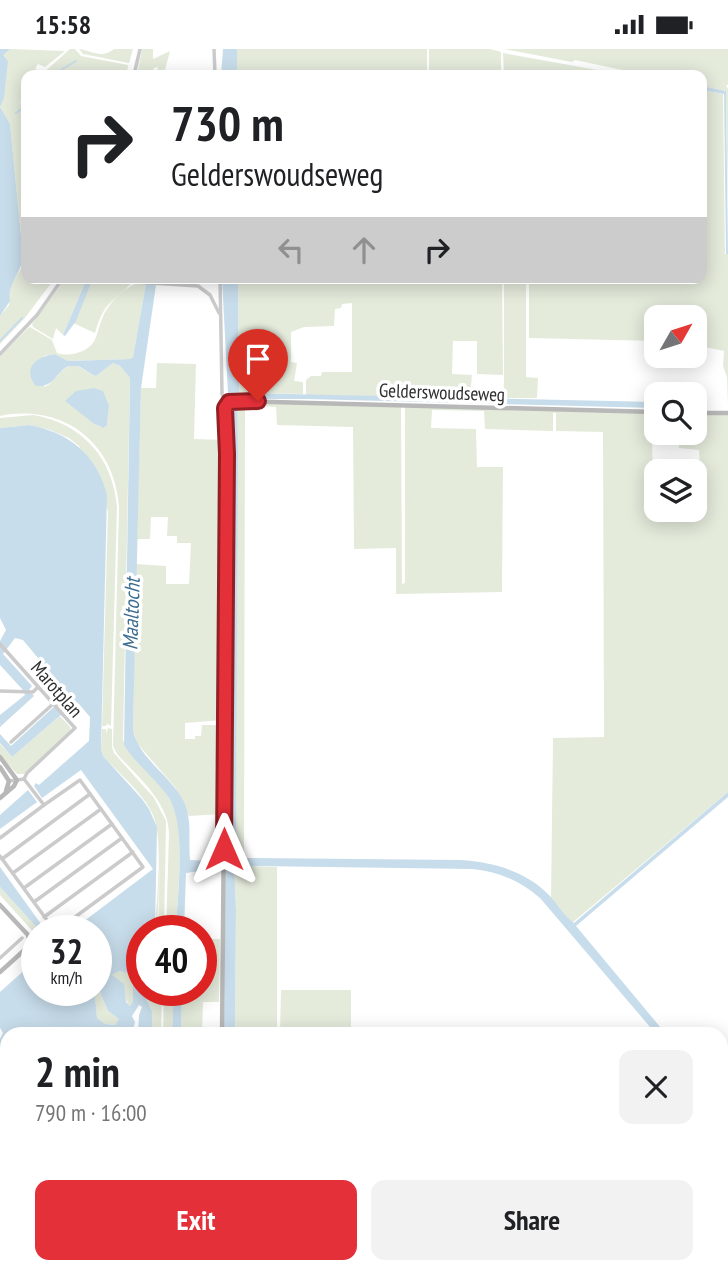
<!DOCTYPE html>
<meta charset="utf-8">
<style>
body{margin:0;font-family:"PT Sans Narrow",sans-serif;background:#f2f2f2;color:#202124;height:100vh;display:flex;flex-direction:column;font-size:26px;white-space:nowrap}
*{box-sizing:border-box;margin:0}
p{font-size:23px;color:#757577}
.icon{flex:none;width:38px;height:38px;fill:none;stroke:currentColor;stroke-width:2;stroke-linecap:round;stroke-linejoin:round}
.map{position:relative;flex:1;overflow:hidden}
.sheet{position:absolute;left:0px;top:978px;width:728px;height:247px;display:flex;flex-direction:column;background:#fff;border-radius:21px 21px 0 0;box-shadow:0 4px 18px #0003}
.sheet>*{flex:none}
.hud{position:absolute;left:21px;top:21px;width:686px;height:214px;border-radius:14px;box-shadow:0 4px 18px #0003;background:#fff;color:#202124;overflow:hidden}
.needle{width:46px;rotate:51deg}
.tools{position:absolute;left:644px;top:256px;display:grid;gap:14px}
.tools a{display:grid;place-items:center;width:63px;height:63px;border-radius:14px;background:#fff;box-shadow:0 4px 18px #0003;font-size:35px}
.speed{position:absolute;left:21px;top:866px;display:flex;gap:14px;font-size:35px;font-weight:700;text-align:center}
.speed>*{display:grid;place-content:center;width:91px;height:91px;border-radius:50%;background:#fff;box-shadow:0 4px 18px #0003;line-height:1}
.speed small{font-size:18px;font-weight:400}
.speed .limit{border:10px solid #d22;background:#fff;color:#111}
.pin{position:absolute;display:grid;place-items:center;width:60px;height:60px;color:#fff;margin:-72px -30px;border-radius:50% 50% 50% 0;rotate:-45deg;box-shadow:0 0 7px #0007}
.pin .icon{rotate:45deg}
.me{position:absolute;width:77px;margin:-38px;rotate:0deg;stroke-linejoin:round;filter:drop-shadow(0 0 5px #0008)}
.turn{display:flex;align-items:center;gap:24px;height:147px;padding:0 35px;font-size:32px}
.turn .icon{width:91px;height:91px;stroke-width:2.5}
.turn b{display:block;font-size:49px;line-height:60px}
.lanes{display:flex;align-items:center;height:66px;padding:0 35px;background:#0003;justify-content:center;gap:35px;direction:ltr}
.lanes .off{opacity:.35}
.round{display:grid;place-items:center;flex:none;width:74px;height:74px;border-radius:14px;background:#f2f2f2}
.summary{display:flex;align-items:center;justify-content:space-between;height:119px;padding:0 35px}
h1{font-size:42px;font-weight:700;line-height:52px}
.primary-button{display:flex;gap:14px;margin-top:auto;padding:14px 35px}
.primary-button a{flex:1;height:80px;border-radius:14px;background:#e43039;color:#fff;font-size:28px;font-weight:700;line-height:80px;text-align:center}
.primary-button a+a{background:#f2f2f2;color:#202124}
.status{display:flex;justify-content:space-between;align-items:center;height:49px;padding:0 35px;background:#fff;direction:ltr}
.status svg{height:19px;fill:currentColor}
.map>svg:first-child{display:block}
</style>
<div class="status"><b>15:58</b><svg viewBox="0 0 49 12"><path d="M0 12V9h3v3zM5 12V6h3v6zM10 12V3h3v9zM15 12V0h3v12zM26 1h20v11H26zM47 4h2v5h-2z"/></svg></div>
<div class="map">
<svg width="728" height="1224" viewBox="0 0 728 1224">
<rect width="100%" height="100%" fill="#fff"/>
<g fill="#e4ebdb" fill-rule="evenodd">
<polygon points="10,0 65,2 45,18 38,15 35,20 40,22 38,26 26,26 26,47 18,56 26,49 26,229 55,229 24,270 0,295 0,267 9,256 11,235 22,218 23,207 10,75 1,62 0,57 2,6"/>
<polygon points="70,0 75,0 81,7 128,16 127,26 41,26"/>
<path d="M79,0C92,2 102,10 114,0H133L129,14L83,5Z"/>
<polygon points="142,0 153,0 153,10 170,2 165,21 182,25 181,26 156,26 158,18 154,19 151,26 137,26"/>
<rect x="237" y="0" width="190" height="26"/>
<polygon points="429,0 490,0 501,3 501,26 429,26"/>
<polygon points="504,0 728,0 728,36 726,36 728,40 728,156 726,42 702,37 702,26 646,26 575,11 572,13"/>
<polygon points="503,4 625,26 504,26"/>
<polygon points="702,41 723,45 725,205 728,205 728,357 727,328 723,317 724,302 695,296 695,268 656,268 656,292 529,289 529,229 702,229"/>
<polygon points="66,229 87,229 63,286 56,279 53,290 33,278 32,275"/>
<path d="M93,229H135C116,254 105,248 95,284L73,274Z"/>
<polygon points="238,229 502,229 503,326 477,325 477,292 453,292 452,325 472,326 470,349 306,346 306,331 311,327 321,327 322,323 352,323 352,254 342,255 341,259 335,260 334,277 304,278 291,283 291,313 297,314 294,332 303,333 303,345 239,344"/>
<polygon points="504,229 526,229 526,328 538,329 537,349 504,349"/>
<path d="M138,234L146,235L133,308L130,310L68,312L53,305L44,307V338C57,334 60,315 76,317C83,318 88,325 96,327L113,314L120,317L130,329L123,691L126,699C142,717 163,736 174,758C185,781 177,853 176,882H166L169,785C169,753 137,727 117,705L113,697L119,458C115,394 63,354 0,367V307L28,279L30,278L52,291L57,304C69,308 85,304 93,294C97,289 98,280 101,273C106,257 121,240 138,234ZM65,352L109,357L107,376L100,378Z"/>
<polygon points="157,314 196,315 194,390 225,391 223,671 185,674 185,690 195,690 195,687 201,687 202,676 223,676 222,765 189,767 175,738 137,694 133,680 136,515 166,517 166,535 189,535 191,494 177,494 177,487 167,487 168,468 151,468 150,490 137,490 141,339 156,339"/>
<polygon points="261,354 401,357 402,535 405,534 405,358 656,364 656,385 652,387 653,443 656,443 656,460 695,460 695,422 689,422 700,417 699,401 679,399 679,383 695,383 695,365 728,366 728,743 572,874 551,849 553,689 604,688 603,383 556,382 556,364 553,364 553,382 485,380 484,362 432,361 431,379 476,380 477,418 503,418 502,543 396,545 396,499 354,500 353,378 277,376 276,358 260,357"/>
<polygon points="237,356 245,357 244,802 236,801"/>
<path d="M33,366C82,374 113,409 117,458L111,677L107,675L106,677H102L108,462L79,397L69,389L50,381L29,376L0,379V369Z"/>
<polygon points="60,667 71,679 70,683 24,725 17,725 0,706 0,695 12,708"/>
<path d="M108,679L112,680V698L114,704L154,749L166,772L164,882H158L160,810L157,882H155C156,853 164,792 153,766C143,744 120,725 103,707L101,700L102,680H106V685Z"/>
<polygon points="234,814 242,814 246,817 277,818 277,985 235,985 236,860"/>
<polygon points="0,838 40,882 37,882 37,887 0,846"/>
<polygon points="201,890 220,890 219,953 203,953 202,985 181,985 182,942 201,942"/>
<path d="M119,922L128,924L133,929V952L130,957C120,946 131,938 111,926Z"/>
<polygon points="281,941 351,941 351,985 280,985"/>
<polygon points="145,942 162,942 161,985 152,985 152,962 146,950"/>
<polygon points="164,942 174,942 172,985 163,985"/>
<polygon points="100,943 108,962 119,970 115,976 105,975 97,969 95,947"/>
<polygon points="728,1070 728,1214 716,1224 544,1224 551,1218 721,1218 721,1076"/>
<polygon points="405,1218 425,1218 434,1223 442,1218 479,1218 471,1224 406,1224"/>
<polygon points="481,1218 545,1218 538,1224 474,1224"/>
</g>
<g fill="#c8ddeb" fill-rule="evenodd">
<path d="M0,0H10L3,6L8,12L4,49L0,58L10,75L23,207C21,226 8,232 10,252L0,267Z"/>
<polygon points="223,0 237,0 237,26 221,26"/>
<polygon points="702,37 726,42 728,205 726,205 724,45 702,41"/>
<polygon points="87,229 93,229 76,272 65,287 63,286"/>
<path d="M147,229H157L141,339L133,680C137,708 170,726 183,751C193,771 188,790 190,811L213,812L217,815L213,820L186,824L184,882H176C177,847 187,778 169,749C156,730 136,715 124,696L130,329L120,317L113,314L96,327C88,325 83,317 75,317C56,315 59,339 36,337C22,320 35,308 54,305L68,312L130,310L133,308Z"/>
<polygon points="222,229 238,229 239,344 656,353 656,359 306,350 234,350 237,356 238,404 236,801 234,814 236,860 235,985 224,985 229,465 233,355 228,345"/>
<polygon points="94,339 103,342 109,357 107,376 103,379 93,374 65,352 76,342"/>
<path d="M29,376C69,383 97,406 107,446L101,700L103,707L142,750L149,760L157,778L155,882H142V942H145L146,950L152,962V985H138L139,966L142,958L139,956L132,967L135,973L132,985H7V1073L0,1070V990L3,984L0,979V943L37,910V942H96V882H71L153,820L81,721L42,749L34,737L36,734L39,736L89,692L90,668L79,655L76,653L12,708L0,694V685L11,697L68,645L23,591L15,589L3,605L32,637L29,641L34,647L0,678V666L25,646L23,641L0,616V592L6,581L0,569V379ZM119,922L128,924L133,929V952L130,957L126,953L124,935L112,926ZM100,943L108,962L119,970L115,976L105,975L97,969L95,947Z"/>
<polygon points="28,741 37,753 0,780 0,766"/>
<path d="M728,743V748L576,877L666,985H656L540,849C521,832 497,822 472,820L246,817L242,814L247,809L461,811C493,813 525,822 548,845C557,854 564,867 574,874Z"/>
<polygon points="0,818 46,882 40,882 0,838"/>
<polygon points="174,942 182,942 181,985 172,985"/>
</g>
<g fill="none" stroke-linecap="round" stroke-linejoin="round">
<g stroke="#c8ddeb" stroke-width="2">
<polyline points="52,26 76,12"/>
<polyline points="16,64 26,57"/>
<polyline points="0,292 22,269"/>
</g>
<g stroke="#cbcbcb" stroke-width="3.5">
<polyline points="214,0 215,26"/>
<polyline points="134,26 140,0"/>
<polyline points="220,229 222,345 227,355"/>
<polyline points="136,233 198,237 210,246 219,264"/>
<polyline points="0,305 37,266 63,229"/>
<polyline points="0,595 75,679 27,724 24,730"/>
<polyline points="0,642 33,643 38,638"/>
<polyline points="11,693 53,655"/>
<polyline points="44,756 80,731 143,818 56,882"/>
<polyline points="0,789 44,756 24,730 9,732"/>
<polyline points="0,807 55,882"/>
<polyline points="2,810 90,745"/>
<polyline points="13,824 101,760"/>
<polyline points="24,839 112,775"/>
<polyline points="34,853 122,789"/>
<polyline points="44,868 133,803"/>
<polyline points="0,909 22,889"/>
<polyline points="0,1177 7,1177"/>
<polyline points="111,1218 111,1224"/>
<polyline points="173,1218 179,1222 179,1224"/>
<polyline points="344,1218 349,1224"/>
<polyline points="404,1218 405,1224"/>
</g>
<g stroke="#b8b8b8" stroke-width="4.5">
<polyline points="695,364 728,364"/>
<polyline points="0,708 17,731 14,737 0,749"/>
<polyline points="0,718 9,732 6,742"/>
<polyline points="0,856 28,886 30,896 0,923"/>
<polyline points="222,985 226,565 225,356 238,352 656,363"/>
<polyline points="0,1212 7,1211"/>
<polyline points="43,1218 44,1224"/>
<polyline points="248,1218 256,1224"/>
</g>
</g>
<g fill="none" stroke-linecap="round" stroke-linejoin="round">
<g stroke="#941f25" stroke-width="18">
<polyline id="route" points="224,800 227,405 225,359 229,353 258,352"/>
</g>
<use href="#route" stroke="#e43039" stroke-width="12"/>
</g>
<g text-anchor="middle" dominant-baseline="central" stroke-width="7" stroke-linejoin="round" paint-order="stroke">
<g font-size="19" fill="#2e2e2e" stroke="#fff">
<text transform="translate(442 343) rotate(2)">Gelderswoudseweg</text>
<text transform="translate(57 640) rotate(49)">Marotplan</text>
</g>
<g font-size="21" font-style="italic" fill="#3c6d90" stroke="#fff">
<text transform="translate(131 565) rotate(-88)">Maaltocht</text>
</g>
</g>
</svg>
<div class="tools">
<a><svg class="needle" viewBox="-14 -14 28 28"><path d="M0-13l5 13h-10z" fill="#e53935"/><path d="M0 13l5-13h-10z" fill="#757577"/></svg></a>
<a><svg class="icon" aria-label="search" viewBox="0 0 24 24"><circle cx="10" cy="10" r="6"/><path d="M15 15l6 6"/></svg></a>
<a><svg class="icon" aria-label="layers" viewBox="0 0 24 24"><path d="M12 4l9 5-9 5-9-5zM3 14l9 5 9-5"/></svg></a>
</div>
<div class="speed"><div>32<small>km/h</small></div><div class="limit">40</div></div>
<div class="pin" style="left:258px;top:352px;background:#d93025"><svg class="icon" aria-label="arrive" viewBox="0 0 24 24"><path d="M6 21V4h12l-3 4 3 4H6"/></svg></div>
<svg class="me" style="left:224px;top:800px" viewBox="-20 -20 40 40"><path d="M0-17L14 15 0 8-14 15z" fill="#e43039" stroke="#fff" stroke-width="4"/></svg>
<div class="hud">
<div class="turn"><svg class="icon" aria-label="right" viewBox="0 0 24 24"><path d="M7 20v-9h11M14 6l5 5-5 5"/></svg><div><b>730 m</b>Gelderswoudseweg</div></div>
<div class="lanes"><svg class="icon off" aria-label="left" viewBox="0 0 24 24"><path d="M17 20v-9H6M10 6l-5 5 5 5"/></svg><svg class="icon off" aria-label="ahead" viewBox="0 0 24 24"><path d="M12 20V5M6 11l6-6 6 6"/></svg><svg class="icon" aria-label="right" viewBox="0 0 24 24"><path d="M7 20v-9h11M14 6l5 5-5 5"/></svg></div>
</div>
<section class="sheet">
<div class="summary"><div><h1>2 min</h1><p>790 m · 16:00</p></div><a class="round"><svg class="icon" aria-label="close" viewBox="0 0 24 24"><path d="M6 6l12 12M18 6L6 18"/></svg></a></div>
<div class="primary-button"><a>Exit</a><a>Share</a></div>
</section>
</div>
